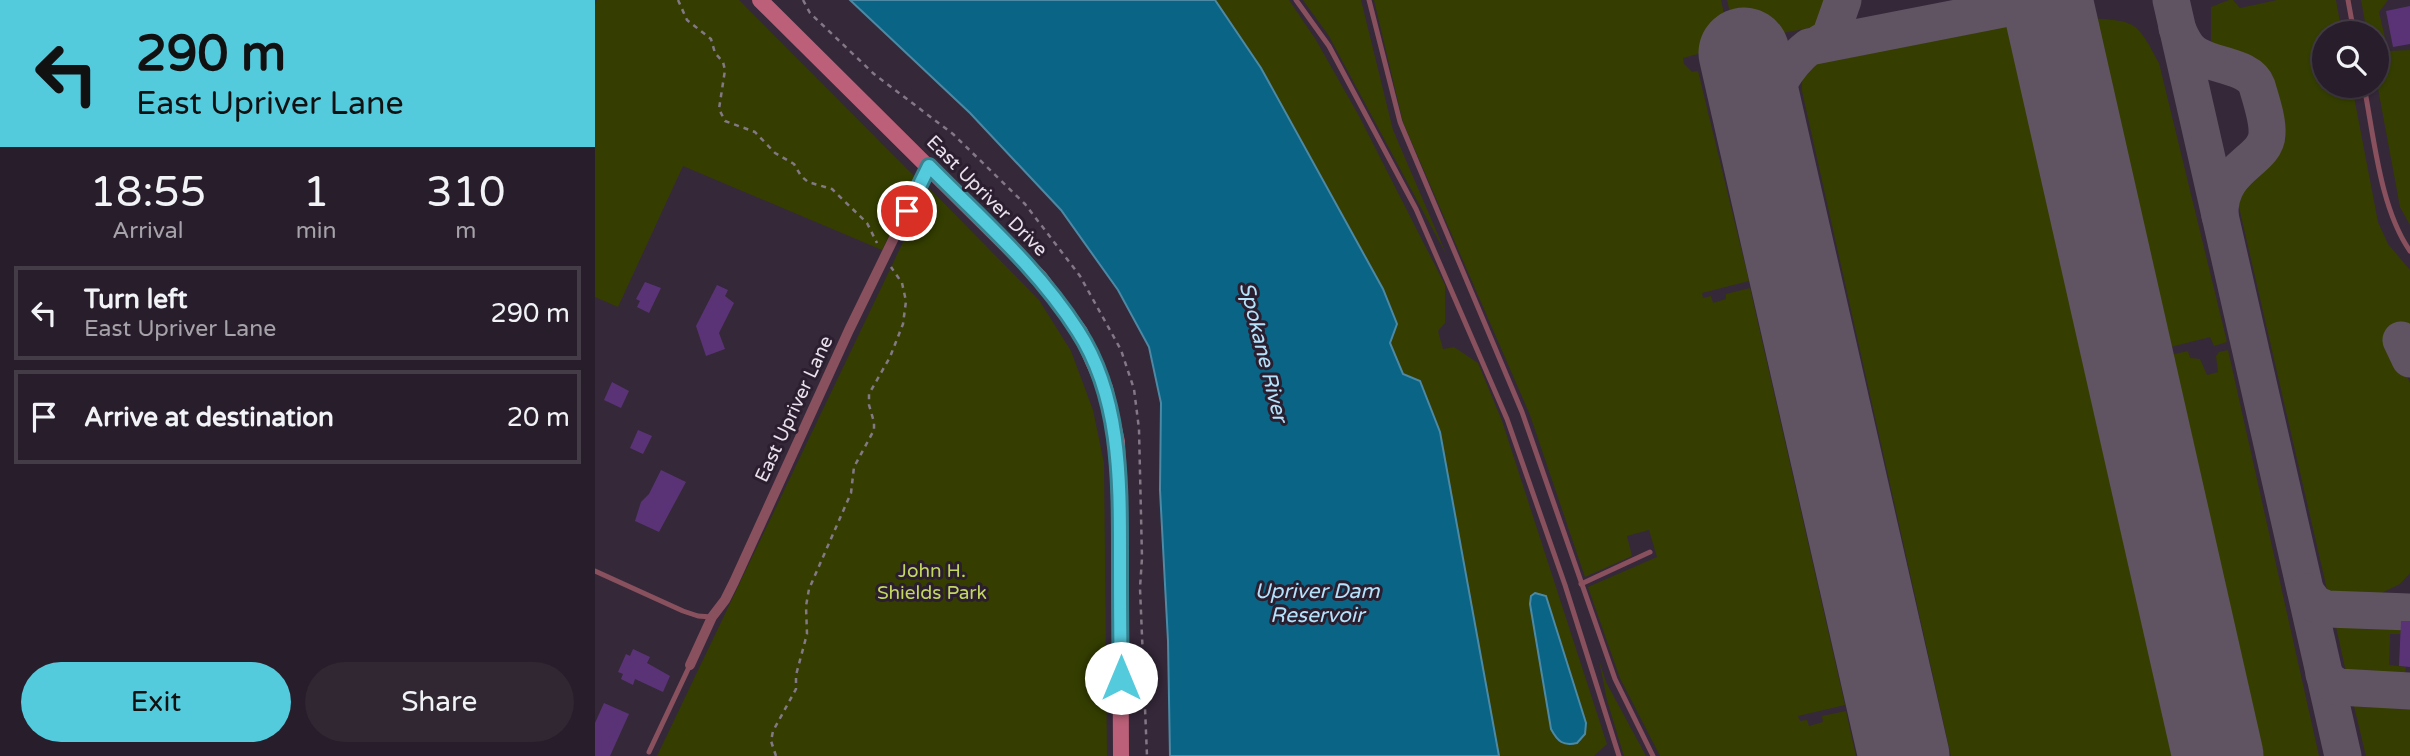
<!DOCTYPE html>
<style>
body{margin:0;font-family:"Varela Round",sans-serif;background:#302733;color:#f1f3f6;height:100vh;display:flex;flex-direction:column;font-size:26px;white-space:nowrap}
*{box-sizing:border-box;margin:0}
p{font-size:23px;color:#a5a2a9}
.icon{flex:none;width:38px;height:38px;fill:none;stroke:currentColor;stroke-width:2;stroke-linecap:round;stroke-linejoin:round}
.map{position:relative;flex:1;overflow:hidden}
.panel{display:flex;flex-direction:column;background:#281e2b;width:595px}
.panel>*{flex:none}
.banner{background:#54cadd;color:#111;overflow:hidden}
.fabs{position:absolute;left:1717px;top:21px;display:grid;gap:14px}
.fabs a{display:grid;place-items:center;width:77px;height:77px;border-radius:50%;background:#281e2b;box-shadow:0 2px 5px #0004,0 0 0 2px #443c47;font-size:35px}
.pin{position:absolute;display:grid;place-items:center;width:60px;height:60px;color:#fff;margin:-30px;border:4px solid #fff;border-radius:50%;box-shadow:0 2px 7px #0007}
.me{position:absolute;width:77px;margin:-38px;rotate:0deg;stroke-linejoin:round;filter:drop-shadow(0 0 5px #0008)}
.turn{display:flex;align-items:center;gap:24px;height:147px;padding:0 21px;font-size:32px}
.turn .icon{width:91px;height:91px;stroke-width:2.5}
.turn b{display:block;font-size:49px;line-height:60px}
.eta{display:flex;justify-content:space-evenly;align-items:center;height:119px;text-align:center}
.eta b{font-size:42px;font-weight:600;line-height:49px}
.action{display:flex;gap:14px;margin-top:auto;padding:14px 21px}
.action a{flex:1;height:80px;border-radius:42px;background:#54cadd;color:#111;font-size:28px;font-weight:600;line-height:80px;text-align:center}
.action a+a{background:#302733;color:#f1f3f6}
ul{padding:0;list-style:none}
li{display:flex;align-items:center;gap:21px;height:94px;margin:0 14px 10px;padding:0 7px;border:4px solid #443c47;border-radius:0px}
li div{flex:1}
li b{display:block;font-size:26px}
li em{font-style:normal}
main{display:flex;flex:1;min-height:0}
.map>svg:first-child{display:block}
</style>
<main>
<section class="panel">
<div class="banner">
<div class="turn"><svg class="icon" aria-label="left" viewBox="0 0 24 24"><path d="M17 20v-9H6M10 6l-5 5 5 5"/></svg><div><b>290 m</b>East Upriver Lane</div></div>
</div>
<div class="eta">
<div><b>18:55</b><p>Arrival</p></div>
<div><b>1</b><p>min</p></div>
<div><b>310</b><p>m</p></div>
</div>
<ul>
<li><svg class="icon" aria-label="left" viewBox="0 0 24 24"><path d="M17 20v-9H6M10 6l-5 5 5 5"/></svg><div><b>Turn left</b><p>East Upriver Lane</p></div><em>290 m</em></li>
<li><svg class="icon" aria-label="arrive" viewBox="0 0 24 24"><path d="M6 21V4h12l-3 4 3 4H6"/></svg><div><b>Arrive at destination</b></div><em>20 m</em></li>
</ul>
<div class="action"><a>Exit</a><a>Share</a></div>
</section>
<div class="map">
<svg width="1815" height="756" viewBox="0 0 1815 756">
<rect width="100%" height="100%" fill="#352839"/>
<g fill="#353e00">
<polygon points="2,0 144,0 322,179 287,250 88,166 23,307 0,297 0,5"/>
<polygon points="620,0 694,0 721,40 764,116 850,285 850,323 843,331 848,349 859,347 883,363 907,421 1012,744 999,756 904,756 845,432 808,374 795,343 802,324 788,289 666,68"/>
<polygon points="708,0 766,0 798,130 852,256 734,36"/>
<polygon points="779,0 1126,0 1136,45 1088,58 1089,64 1097,72 1103,71 1154,281 1107,293 1108,298 1116,296 1118,303 1131,299 1131,294 1155,288 1250,705 1203,716 1205,721 1212,720 1214,726 1228,722 1227,716 1251,711 1261,756 1065,756 1025,678 993,587 1062,557 1054,530 1032,536 1037,556 990,577 935,415 808,122"/>
<polygon points="1132,0 1237,0 1230,21 1224,26 1142,42"/>
<polygon points="1634,0 1638,0 1645,8 1682,0 1741,0 1747,33 1729,33 1729,86 1757,86 1783,222 1793,244 1815,270 1815,327 1794,339 1815,383 1815,573 1805,584 1766,603 1734,598 1642,198 1646,186 1686,148 1687,144 1669,67 1616,48 1616,7"/>
<polygon points="1766,0 1793,0 1784,12 1793,51 1815,50 1815,225 1805,207 1782,83 1782,33 1772,33"/>
<path d="M1487,17C1539,23 1539,15 1564,63L1632,342L1619,346L1615,337L1568,349L1571,356L1593,351L1595,358L1605,359L1612,375L1623,372L1621,356L1624,352L1633,350L1724,756H1645L1482,37Z"/>
<path d="M1407,21L1422,24L1435,37L1600,756H1356L1207,91C1207,71 1208,64 1226,54Z"/>
<polygon points="334,188 444,300 476,351 498,410 509,463 512,756 62,756"/>
<polygon points="1759,619 1815,620 1815,634 1795,634 1794,665 1811,667 1809,682 1770,681 1752,677 1740,622"/>
<polygon points="1004,660 1011,682 1051,756 1029,756 1012,700"/>
<polygon points="1777,699 1815,700 1815,756 1771,756 1758,702"/>
</g>
<g fill="#0a6485" stroke="#4d89a4" stroke-width="2">
<polygon points="255,0 620,0 666,68 788,289 802,324 795,343 808,374 825,381 845,432 904,756 575,756 573,641 565,490 566,403 554,347 523,290 466,210 375,113"/>
<path d="M940,593L951,596L991,723L990,734L982,743C968,746 963,742 956,729L935,604L936,596Z"/>
</g>
<g fill="none" stroke-linecap="round" stroke-linejoin="round">
<g stroke="#605463" stroke-width="37">
<polyline points="1576,0 1748,756"/>
<path d="M1582,28C1586,37 1589,45 1596,51C1613,67 1654,64 1662,86C1666,100 1673,120 1672,134C1671,162 1623,166 1625,216"/>
<polyline points="1225,43 1235,37 1248,0"/>
<path d="M1166,124C1177,95 1189,66 1214,47L1454,0"/>
<polyline points="1806,340 1815,359"/>
<polyline points="1711,592 1720,604 1732,609 1815,612"/>
<polyline points="1729,674 1734,681 1743,687 1815,691"/>
</g>
<g stroke="#605463" stroke-width="91">
<polyline points="1452,0 1623,756"/>
<polyline points="1149,53 1309,756"/>
</g>
</g>
<g fill="#5a3377">
<polygon points="1815,6 1815,44 1798,47 1791,11"/>
<polygon points="50,282 66,288 54,313 42,307 45,301 41,299"/>
<polygon points="122,285 133,290 130,296 139,303 124,333 130,349 111,356 101,326"/>
<polygon points="17,382 34,391 26,408 9,400"/>
<polygon points="43,430 57,436 48,454 35,448"/>
<polygon points="66,470 91,482 64,532 40,521 46,502 54,494"/>
<polygon points="1806,621 1815,621 1815,667 1804,666"/>
<polygon points="38,649 55,657 52,663 75,676 68,692 40,679 38,685 26,679 28,674 23,672 31,654 35,656"/>
<polygon points="9,703 34,714 15,756 0,756 0,723"/>
</g>
<g fill="none" stroke-linecap="round" stroke-linejoin="round">
<g stroke="#837886" stroke-width="2.5" stroke-dasharray="5 5" stroke-linecap="butt">
<polyline points="83,0 92,20 116,39 120,53 128,62 130,70 124,109 130,121 160,132 180,153 199,164 206,176 213,182 237,189 272,223 282,243"/>
<polyline points="208,0 215,13 279,74 358,134 430,204 485,276 526,350 539,389 544,429 547,558 545,588 552,756"/>
<polyline points="181,756 176,741 178,731 201,689 201,675 212,634 211,606 214,589 256,493 259,467 279,430 279,422 274,405 274,394 295,357 308,324 311,301 307,283 296,267"/>
</g>
<g stroke="#89505e" stroke-width="5">
<polyline points="701,0 734,46 821,209 912,419 970,585 1024,756"/>
<polyline points="774,0 805,122 927,412 1020,679 1058,756"/>
<polyline points="1753,0 1759,33"/>
<path d="M1769,86C1779,137 1785,208 1815,251"/>
<polyline points="0,571 88,611 103,616 117,617"/>
<polyline points="986,584 1055,552"/>
<polyline points="54,752 95,665"/>
</g>
<polyline stroke="#89505e" stroke-width="10" points="95,665 117,617 130,600 139,582 254,330 334,166"/>
<polyline stroke="#bb6078" stroke-width="16" points="165,0 445,278 485,332 510,388 522,442 525,530 526,756"/>
</g>
<g fill="none" stroke-linecap="round" stroke-linejoin="round">
<g stroke="#378390" stroke-width="18">
<path id="route" d="M312,211L334,166C386,219 443,268 483,331C526,397 525,480 525,557C525,597 525,638 526,678"/>
</g>
<use href="#route" stroke="#54cadd" stroke-width="12"/>
</g>
<g text-anchor="middle" dominant-baseline="central" stroke-width="6" stroke-linejoin="round" paint-order="stroke">
<g font-size="19" fill="#e8e0eb" stroke="#2b1e2f">
<text transform="translate(392 196) rotate(45)">East Upriver Drive</text>
<text transform="translate(199 409) rotate(-65)">East Upriver Lane</text>
</g>
<g font-size="19" fill="#c2d660" stroke="#2b1e2f">
<text x="337" y="571">John H.<tspan x="337" dy="22">Shields Park</tspan></text>
</g>
<g font-size="21" font-style="italic" fill="#b5e2fb" stroke="#2b1e2f">
<text transform="translate(668 352) rotate(76)">Spokane River</text>
<text x="722" y="591">Upriver Dam<tspan x="722" dy="24">Reservoir</tspan></text>
</g>
</g>
</svg>
<div class="fabs">
<a><svg class="icon" aria-label="search" viewBox="0 0 24 24"><circle cx="10" cy="10" r="6"/><path d="M15 15l6 6"/></svg></a>
</div>
<div class="pin" style="left:312px;top:211px;background:#d93025"><svg class="icon" aria-label="arrive" viewBox="0 0 24 24"><path d="M6 21V4h12l-3 4 3 4H6"/></svg></div>
<svg class="me" style="left:526px;top:678px" viewBox="-20 -20 40 40"><circle r="19" fill="#fff"/><path d="M0-13L10 11 0 6-10 11z" fill="#54cadd"/></svg>
</div>
</main>
